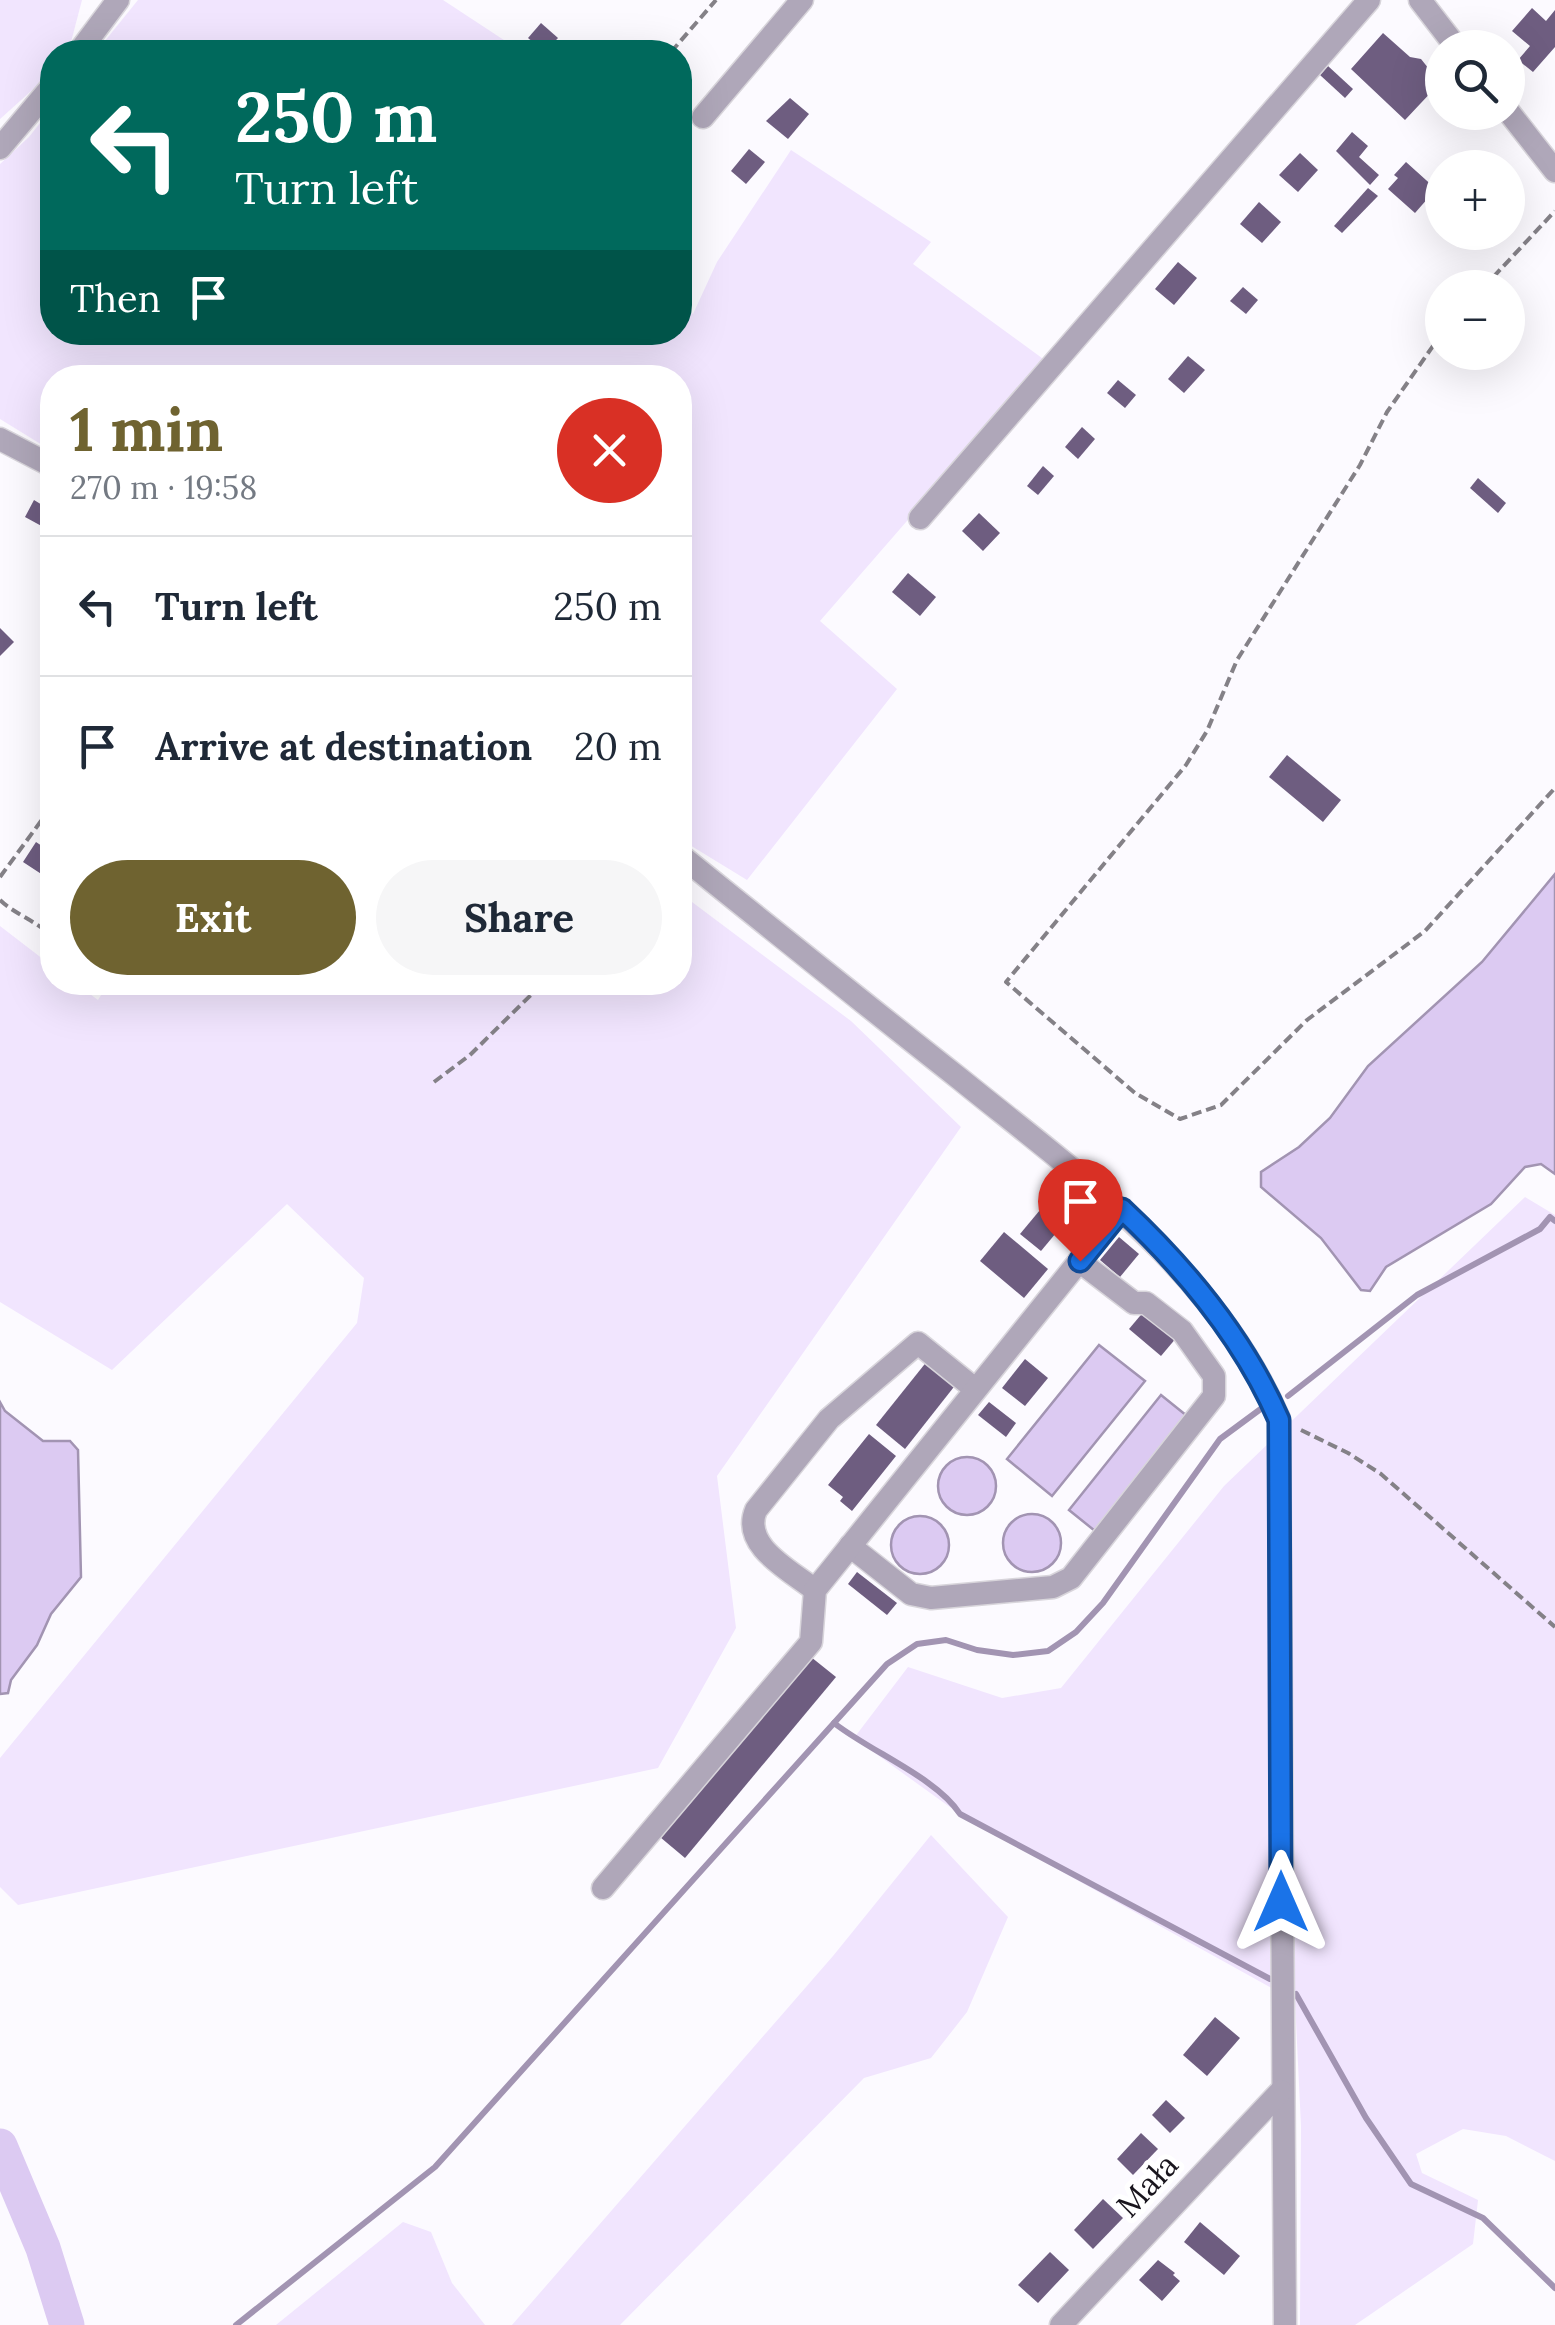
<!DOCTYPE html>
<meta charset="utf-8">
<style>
body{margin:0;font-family:Lora,serif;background:#f6f6f7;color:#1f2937;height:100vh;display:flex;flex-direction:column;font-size:38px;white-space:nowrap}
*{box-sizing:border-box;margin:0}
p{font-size:32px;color:#747a83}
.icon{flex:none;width:55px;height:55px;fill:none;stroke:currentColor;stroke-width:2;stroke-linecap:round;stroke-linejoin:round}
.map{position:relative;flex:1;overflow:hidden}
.details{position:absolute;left:40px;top:365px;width:652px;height:630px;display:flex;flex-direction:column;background:#fff;border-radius:40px;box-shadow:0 10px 40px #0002}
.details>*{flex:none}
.top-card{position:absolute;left:40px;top:40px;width:652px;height:305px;border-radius:40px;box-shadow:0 10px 40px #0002;background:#00695c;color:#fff;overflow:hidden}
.buttons{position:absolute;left:1425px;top:30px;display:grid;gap:20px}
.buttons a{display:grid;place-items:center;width:100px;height:100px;border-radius:50%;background:#fff;box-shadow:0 10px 40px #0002;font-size:50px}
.pin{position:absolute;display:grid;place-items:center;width:85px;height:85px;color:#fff;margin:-102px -42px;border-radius:50% 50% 50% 0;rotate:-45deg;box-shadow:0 0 10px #0007}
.pin .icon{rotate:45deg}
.me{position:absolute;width:110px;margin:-55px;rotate:0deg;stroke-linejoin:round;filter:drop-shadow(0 0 8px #0008)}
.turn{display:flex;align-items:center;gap:35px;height:210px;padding:0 30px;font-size:45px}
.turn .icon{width:130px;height:130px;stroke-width:2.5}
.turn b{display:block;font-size:70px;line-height:85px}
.then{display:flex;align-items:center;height:95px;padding:0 30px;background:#0003;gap:20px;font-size:38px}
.round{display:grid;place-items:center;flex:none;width:105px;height:105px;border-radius:52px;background:#f6f6f7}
.summary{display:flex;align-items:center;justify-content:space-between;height:170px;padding:0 30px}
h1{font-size:60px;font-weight:800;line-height:75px;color:#6f6330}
.cta{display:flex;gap:20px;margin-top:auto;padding:20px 30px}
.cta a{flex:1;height:115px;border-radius:60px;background:#6f6330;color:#fff;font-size:40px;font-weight:800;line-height:115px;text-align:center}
.cta a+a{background:#f6f6f7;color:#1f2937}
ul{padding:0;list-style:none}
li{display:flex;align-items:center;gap:30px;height:140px;padding:0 30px;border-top:2px solid #e0e1e3}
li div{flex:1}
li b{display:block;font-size:38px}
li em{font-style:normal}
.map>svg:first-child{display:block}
</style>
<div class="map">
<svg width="1555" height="2325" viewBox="0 0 1555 2325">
<rect width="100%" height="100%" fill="#fcfaff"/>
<g fill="#f1e5fe">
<polygon points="0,0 82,0 71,42 64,52 52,52 50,74 0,119"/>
<polygon points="138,0 443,0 522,52 96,52"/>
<polygon points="52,108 52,332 680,332 680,303 693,314 717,262 791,150 931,242 913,264 1046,361 820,621 897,689 747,880 680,839 680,378 52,378 52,451 0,419 0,164 29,137"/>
<polygon points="680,893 851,1021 961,1127 717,1476 736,1628 658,1768 18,1905 0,1887 0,1758 357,1323 364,1278 287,1204 112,1370 0,1302 0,926 52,966 52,982 75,983 98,1000 109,982 680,982"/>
<polygon points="1525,1197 1555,1215 1555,2161 1506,2136 1463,2129 1416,2154 1422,2173 1478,2200 1473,2244 1355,2325 1300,2325 1301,2126 1295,2001 965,1818 854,1738 908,1667 1002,1698 1061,1688 1224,1486"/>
<polygon points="931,1835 1008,1917 967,2012 931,2058 864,2078 620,2325 512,2325 833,1956"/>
<polygon points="403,2222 431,2232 452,2283 485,2325 276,2325"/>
</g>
<g fill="#dccaf2" stroke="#a294b2" stroke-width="2.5">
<polygon points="1555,874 1555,1174 1541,1164 1525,1167 1491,1204 1386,1267 1370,1291 1361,1290 1321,1238 1261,1187 1261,1172 1299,1147 1330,1118 1368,1066 1482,962"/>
<polygon points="1099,1345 1145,1381 1052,1496 1007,1459"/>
<polygon points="1161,1395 1192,1420 1100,1535 1069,1510"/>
<polygon points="0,1402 5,1411 43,1441 70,1441 78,1450 81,1577 51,1614 37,1645 11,1680 8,1693 0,1694"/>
<circle cx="967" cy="1486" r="29"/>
<circle cx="1032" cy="1543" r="29"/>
<circle cx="920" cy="1545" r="29"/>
</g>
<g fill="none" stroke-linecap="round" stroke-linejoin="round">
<g stroke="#a294b2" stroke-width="6">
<polyline points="1288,1396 1417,1295 1540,1229 1550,1217 1555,1221"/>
<path d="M834,1723C871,1752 937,1778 960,1814L1270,1979"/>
<polyline points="1296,1994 1366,2118 1411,2184 1483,2218 1555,2288"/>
<polyline points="236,2325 435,2167 887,1664 917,1644 946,1640 977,1650 1013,1655 1048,1651 1076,1632 1103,1603 1220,1439 1262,1408"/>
</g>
<polyline stroke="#dccaf2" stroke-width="35" points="0,2146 43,2248 67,2325"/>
</g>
<g fill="#6e5d80">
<polygon points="1532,8 1546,21 1555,10 1555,47 1533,72 1518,60 1530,46 1512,31"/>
<polygon points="541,23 558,38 545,52 528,38"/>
<polygon points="1383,33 1410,57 1421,59 1429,69 1427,79 1436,87 1405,120 1351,69"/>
<polygon points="1328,66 1353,89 1345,98 1320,75"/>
<polygon points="790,98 809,114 788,139 766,121"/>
<polygon points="1352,132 1368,146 1359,157 1379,175 1370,185 1336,151"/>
<polygon points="749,149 765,162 746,184 731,171"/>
<polygon points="1300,153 1318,170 1298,192 1279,175"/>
<polygon points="1406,162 1436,189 1415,213 1388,189 1398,178 1394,175"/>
<polygon points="1368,188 1378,196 1342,233 1334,226"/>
<polygon points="1259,202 1281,222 1262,243 1240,224"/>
<polygon points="1178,262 1197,278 1174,305 1155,289"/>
<polygon points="1243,287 1258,300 1246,314 1230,301"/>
<polygon points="1188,356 1205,370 1184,393 1168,379"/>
<polygon points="1118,380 1136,395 1125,408 1107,393"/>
<polygon points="1082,427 1095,439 1078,459 1065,447"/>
<polygon points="1043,466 1054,476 1038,495 1027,486"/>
<polygon points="1478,478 1506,503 1498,513 1470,488"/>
<polygon points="34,500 52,511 52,542 43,537 47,529 25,517"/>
<polygon points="979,513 1000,533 983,551 962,531"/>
<polygon points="908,573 936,597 920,616 892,592"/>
<polygon points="0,628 14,642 0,656"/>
<polygon points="1287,755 1341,800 1323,822 1269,777"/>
<polygon points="36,842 48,850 44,856 52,862 52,881 23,862"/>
<polygon points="1055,1192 1076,1209 1041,1251 1020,1234"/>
<polygon points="1004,1232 1048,1269 1024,1298 980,1261"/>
<polygon points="1119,1237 1139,1254 1120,1277 1100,1260"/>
<polygon points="1145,1310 1177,1337 1161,1356 1129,1329"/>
<polygon points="1025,1359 1048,1378 1025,1406 1002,1388"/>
<polygon points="928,1360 957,1383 905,1449 876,1425"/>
<polygon points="989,1402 1016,1423 1006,1437 978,1415"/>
<polygon points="869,1434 896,1456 852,1511 840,1501 843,1497 828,1485"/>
<polygon points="857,1572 897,1603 887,1615 848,1584"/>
<polygon points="811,1657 836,1677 685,1858 660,1837"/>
<polygon points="1215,2017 1240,2038 1207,2076 1183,2055"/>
<polygon points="1166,2100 1185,2118 1170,2133 1152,2115"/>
<polygon points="1141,2133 1158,2149 1133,2175 1117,2159"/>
<polygon points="1103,2199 1123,2218 1093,2249 1074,2230"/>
<polygon points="1200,2222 1240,2256 1224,2275 1184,2242"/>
<polygon points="1050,2252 1069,2270 1038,2303 1018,2285"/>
<polygon points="1158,2260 1175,2273 1173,2275 1180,2281 1162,2301 1139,2280"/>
</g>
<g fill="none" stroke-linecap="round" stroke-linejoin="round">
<g stroke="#d8d5db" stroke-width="25">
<g id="minor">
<polyline points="1420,0 1457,48"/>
<polyline points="79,52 118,0"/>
<polyline points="1508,111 1555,171"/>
<polyline points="703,117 802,0"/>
<polyline points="0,148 52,86"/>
<polyline points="0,439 52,466"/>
<polyline points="920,518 1369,0"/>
<path d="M680,855C773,930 866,1005 960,1079C1082,1178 1215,1270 1279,1419L1285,2325"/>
<polyline points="850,1546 911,1594 931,1598 1053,1587 1071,1578 1214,1396 1214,1376 1182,1331 1146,1303 1134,1303 1079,1261"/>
<path d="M815,1590C790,1570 741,1546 756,1510L829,1419L918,1343L975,1389"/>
<polyline points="603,1888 811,1642 815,1590 1121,1209"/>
<polyline points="1061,2325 1281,2091"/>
</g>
</g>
<g stroke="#848187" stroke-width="4" stroke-dasharray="10 5" stroke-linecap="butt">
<polyline points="671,52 716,0"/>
<polyline points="1483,288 1555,211"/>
<polyline points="1442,333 1387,412 1360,465 1237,660 1207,731 1186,765 1006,982 1135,1093 1180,1119 1221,1105 1307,1020 1425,931 1555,788"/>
<polyline points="0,877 52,806"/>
<path d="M0,900C13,913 36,921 52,936"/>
<polyline points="434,1082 470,1055 544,982"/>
<polyline points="1301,1430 1348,1453 1381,1474 1555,1627"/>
</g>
<use href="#minor" stroke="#afa7b9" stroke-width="22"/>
</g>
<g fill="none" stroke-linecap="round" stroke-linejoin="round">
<g stroke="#114b97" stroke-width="25">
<path id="route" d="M1080,1261L1122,1209C1185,1268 1244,1339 1279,1420L1281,1902"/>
</g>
<use href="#route" stroke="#1a73e8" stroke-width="18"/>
</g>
<g text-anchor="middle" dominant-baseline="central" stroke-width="10" stroke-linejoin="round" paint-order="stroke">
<g font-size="32" fill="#19151d" stroke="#fff">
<text transform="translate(1147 2185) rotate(-47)">Mała</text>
</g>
</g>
</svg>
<div class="buttons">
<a><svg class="icon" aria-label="search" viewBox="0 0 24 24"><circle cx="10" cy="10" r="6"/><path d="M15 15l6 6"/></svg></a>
<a>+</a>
<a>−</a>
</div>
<div class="pin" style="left:1080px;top:1261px;background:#d93025"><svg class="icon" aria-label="arrive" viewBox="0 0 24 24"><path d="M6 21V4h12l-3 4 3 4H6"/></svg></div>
<svg class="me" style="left:1281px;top:1902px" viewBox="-20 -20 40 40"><path d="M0-17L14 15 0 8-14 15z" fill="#1a73e8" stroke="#fff" stroke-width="4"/></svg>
<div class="top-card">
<div class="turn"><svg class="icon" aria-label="left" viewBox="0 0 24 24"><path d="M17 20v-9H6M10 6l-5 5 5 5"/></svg><div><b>250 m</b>Turn left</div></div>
<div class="then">Then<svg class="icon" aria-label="arrive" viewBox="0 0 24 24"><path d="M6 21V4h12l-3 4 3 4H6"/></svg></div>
</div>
<section class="details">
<div class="summary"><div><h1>1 min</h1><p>270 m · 19:58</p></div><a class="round" style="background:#d93025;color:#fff"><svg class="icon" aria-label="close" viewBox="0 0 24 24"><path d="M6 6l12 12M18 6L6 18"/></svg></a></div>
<ul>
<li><svg class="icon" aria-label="left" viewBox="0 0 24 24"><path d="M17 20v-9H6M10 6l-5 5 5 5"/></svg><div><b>Turn left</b></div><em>250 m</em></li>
<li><svg class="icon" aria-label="arrive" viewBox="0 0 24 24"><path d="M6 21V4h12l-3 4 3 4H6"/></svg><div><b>Arrive at destination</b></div><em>20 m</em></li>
</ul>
<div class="cta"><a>Exit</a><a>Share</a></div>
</section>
</div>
